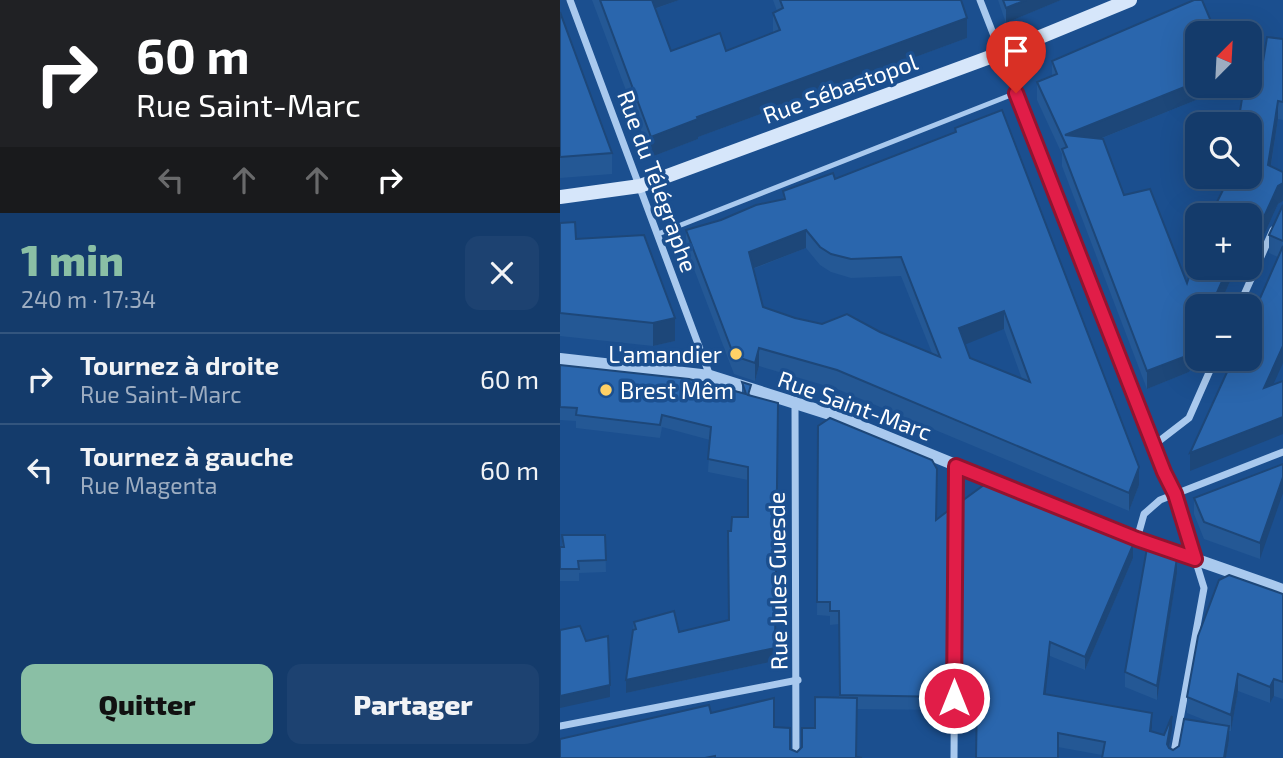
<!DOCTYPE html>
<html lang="fr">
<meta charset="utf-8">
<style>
body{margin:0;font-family:"Exo 2",sans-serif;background:#1d4271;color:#f1f3f6;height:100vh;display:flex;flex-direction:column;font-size:26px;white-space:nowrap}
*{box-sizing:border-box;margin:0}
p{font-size:23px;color:#9dadc1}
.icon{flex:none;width:38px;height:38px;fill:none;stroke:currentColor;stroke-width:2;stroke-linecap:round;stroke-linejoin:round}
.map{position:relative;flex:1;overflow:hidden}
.panel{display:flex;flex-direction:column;background:#143b6b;width:560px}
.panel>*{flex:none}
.banner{background:#202124;color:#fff;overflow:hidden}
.needle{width:46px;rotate:24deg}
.fabs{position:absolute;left:625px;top:21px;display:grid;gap:14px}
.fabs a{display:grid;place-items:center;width:77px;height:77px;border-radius:14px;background:#143b6b;box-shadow:0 7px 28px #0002,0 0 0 2px #33557e;font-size:35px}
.pin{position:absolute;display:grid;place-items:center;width:60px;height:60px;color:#fff;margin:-72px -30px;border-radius:50% 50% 50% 0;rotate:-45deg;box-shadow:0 0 7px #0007}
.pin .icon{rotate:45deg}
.me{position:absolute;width:77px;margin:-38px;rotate:0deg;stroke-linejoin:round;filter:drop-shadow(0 0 5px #0008)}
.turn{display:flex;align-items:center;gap:24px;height:147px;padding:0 21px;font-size:32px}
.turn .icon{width:91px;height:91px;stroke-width:2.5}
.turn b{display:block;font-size:49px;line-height:60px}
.lanes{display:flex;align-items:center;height:66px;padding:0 21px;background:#0003;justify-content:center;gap:35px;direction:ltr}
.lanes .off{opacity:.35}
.round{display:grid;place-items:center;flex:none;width:74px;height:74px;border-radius:14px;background:#1d4271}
.overview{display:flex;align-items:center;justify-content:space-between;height:119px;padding:0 21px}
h1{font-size:42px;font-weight:800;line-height:52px;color:#8abfa5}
.action{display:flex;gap:14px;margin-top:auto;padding:14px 21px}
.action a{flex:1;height:80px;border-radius:14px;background:#8abfa5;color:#111;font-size:28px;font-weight:800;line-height:80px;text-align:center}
.action a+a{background:#1d4271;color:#f1f3f6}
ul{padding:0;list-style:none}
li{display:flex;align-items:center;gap:21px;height:91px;padding:0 21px;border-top:2px solid #33557e}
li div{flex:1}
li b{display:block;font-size:26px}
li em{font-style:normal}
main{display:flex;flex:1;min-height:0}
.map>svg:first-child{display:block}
</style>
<main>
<section class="panel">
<div class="banner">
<div class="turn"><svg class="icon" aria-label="right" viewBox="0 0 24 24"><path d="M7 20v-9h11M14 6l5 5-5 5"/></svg><div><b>60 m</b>Rue Saint-Marc</div></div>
<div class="lanes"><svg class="icon off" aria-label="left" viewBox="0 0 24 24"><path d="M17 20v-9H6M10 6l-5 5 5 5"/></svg><svg class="icon off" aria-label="ahead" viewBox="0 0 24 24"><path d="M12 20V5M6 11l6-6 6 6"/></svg><svg class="icon off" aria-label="ahead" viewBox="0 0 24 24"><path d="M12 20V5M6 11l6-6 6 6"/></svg><svg class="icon" aria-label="right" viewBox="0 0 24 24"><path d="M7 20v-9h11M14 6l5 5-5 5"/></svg></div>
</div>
<div class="overview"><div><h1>1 min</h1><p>240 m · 17:34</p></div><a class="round"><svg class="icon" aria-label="close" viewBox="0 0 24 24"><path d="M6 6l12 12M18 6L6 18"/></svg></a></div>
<ul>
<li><svg class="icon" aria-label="right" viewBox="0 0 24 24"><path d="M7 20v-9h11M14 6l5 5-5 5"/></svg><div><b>Tournez à droite</b><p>Rue Saint-Marc</p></div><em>60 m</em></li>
<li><svg class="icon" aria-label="left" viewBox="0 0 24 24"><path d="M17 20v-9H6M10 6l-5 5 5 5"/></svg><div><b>Tournez à gauche</b><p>Rue Magenta</p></div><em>60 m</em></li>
</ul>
<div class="action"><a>Quitter</a><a>Partager</a></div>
</section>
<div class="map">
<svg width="723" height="758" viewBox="0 0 723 758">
<rect width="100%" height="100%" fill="#1b4f8f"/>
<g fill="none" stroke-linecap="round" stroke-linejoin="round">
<polyline stroke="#a9c9ee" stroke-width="5" points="98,234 456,93"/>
<g stroke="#a9c9ee" stroke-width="7">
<polyline points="10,0 150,376"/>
<polyline points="420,0 604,472 615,494 644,588 613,758"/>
<polyline points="679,306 713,230"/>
<polyline points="235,403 236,758"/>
<polyline points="594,445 629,418 655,359"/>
<polyline points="577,539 584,514 600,500 723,452"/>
<polyline points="0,726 238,680"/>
<polyline points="394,758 396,466"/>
</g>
<polyline stroke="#a9c9ee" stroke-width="12" points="0,359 150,376 273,415 577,539 723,590"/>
<polyline stroke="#d6e6fa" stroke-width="14" points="0,197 80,186 441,53 570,0"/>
</g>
<g fill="#245895" fill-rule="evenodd">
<polygon points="32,0 119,0 95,9 111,51 166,51 213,33 213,13 217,11 213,0 401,0 407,38 138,137 138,139 91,157"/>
<polygon points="438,0 501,0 446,23"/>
<polygon points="0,12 52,153 52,174 0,178"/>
<polygon points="723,39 723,120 718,119 711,166 723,172 723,201 718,204 698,248 690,244 690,215 652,215 652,212 663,189 663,177 690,177 678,124 702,68"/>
<polygon points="492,61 671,86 540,139 564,195 627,283 676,268 659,306 637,306 629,372 587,389 502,166 502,154 477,100 477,82 492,76"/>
<path d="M395,128L579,485L569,511L277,389L199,366L195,381L174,374L126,248V230L161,220L223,200V191L275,179L395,132ZM246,248L260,265L271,272L291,278L341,276L372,353L262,324L235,318L203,307L193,269ZM444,329L462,379L410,358L405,344Z"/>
<polygon points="723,205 723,363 630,471 718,257 709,253 709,235"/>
<polygon points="0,223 16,239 115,341 93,346 0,336"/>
<polygon points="0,365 182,393 182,382 191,396 215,661 66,693 74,622 119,632 169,620 171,531 188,517 188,480 148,472 150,440 102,427 100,438 16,428 16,421 0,420"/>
<polygon points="258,426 376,520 389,510 388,710 297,709 296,757 0,758 151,713 214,727 230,749 237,752 242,747 255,728 279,697 279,624 270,625 270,616 257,615"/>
<polygon points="723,464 700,559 644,539 634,514 634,498"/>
<polygon points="402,501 573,558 525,670 490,656 485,694 592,727 592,732 604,735 612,730 609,748 613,750 652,723 627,713 627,697 723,594 723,699 714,696 710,703 678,691 671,731 669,731 669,740 666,758 542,755 498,747 416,711 400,711"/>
<polygon points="2,535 45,535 46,572 19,573 19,581 0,581 0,547 2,547"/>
<polygon points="617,573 597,700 565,687 565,672"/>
</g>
<g fill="#1d4779">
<polygon points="88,0 119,0 88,11"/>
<polygon points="466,0 501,0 446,23 446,8"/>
<polygon points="407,18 407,38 138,137 138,139 91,157 91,137 137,117"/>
<polygon points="637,82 637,86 671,86 507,152 505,135"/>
<polygon points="718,101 718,119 708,183 708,165"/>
<polygon points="723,183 723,201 718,204 698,248 698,230 718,186"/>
<polygon points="246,230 246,248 189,270 189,252"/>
<polygon points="668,268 676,268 659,306 651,306"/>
<polygon points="444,311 444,329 399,347 399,328"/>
<polygon points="115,318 115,341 93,346 93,323"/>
<polygon points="637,337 637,354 629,372 587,389 587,371"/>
<polygon points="723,346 723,363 704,405 704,388"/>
<polygon points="199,348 199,366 195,381 195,363"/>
<polygon points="218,403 215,661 66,693 66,680 215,648"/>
<polygon points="723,417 723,434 630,471 630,453"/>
<polygon points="579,467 579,485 569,511 569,493"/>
<polygon points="723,477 723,493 700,559 700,543"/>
<polygon points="573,545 573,558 525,670 525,657"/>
<polygon points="617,558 617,573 597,700 597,686"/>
<polygon points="490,642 490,656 484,708 484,694"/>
<polygon points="678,674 678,691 671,731 671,715"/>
<polygon points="714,679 714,696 710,703 710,687"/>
<polygon points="50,685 50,697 0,708 0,696"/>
<polygon points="592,713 592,727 590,745 590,731"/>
<polygon points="612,716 612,730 607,758 607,744"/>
<polygon points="669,726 669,740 666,758 664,758"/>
</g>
<g fill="#2a66ad" stroke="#1d4779" stroke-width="2" fill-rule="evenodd">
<polygon points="40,0 92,0 111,51 160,33 166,51 220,30 213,13 223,8 220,0 401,0 407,18 137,117 138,119 91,137"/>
<polygon points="443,0 466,0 446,8"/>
<polygon points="634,0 642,0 656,33 637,33 637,82 505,135 543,139 564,195 590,189 627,283 637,252 637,268 668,268 651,306 637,306 637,337 629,355 587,371 502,149 507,147 477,82 497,74 492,61"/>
<polygon points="0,12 52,153 0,157"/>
<polygon points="707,37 723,39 723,102 718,101 708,165 723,172 723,183 718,186 698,230 690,226 690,215 659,215 652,212 669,178 667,177 690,177 690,124 673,124 673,123 678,124 684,86 690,86 690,65 702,68"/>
<path d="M442,110L579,467L569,493L277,370L199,348L195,363L174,356L126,230L161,220L196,205L225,199L223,191L273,173L275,179L396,132L395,128ZM246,230L260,247L271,254L291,259L341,257L380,357L320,332L287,314L262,324L235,318L203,307L189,252ZM444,311L470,382L410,358L399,328Z"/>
<polygon points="723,205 723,241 709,235"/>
<polygon points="15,222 16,239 84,235 115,318 93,323 0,313 0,223"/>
<polygon points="723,246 723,346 704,388 723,381 723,417 630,453 673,359 690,359 690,321"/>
<polygon points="0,365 129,379 186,394 182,382 191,385 188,395 218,403 215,648 66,680 73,630 76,629 74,622 114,611 119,632 169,620 168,531 171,531 172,517 188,517 188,467 148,459 151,427 102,415 100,425 16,415 17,408 0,407"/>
<polygon points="270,418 372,460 377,469 376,520 389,510 388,697 280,695 279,611 270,611 270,602 257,602 258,426"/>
<polygon points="723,464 723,477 700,543 644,522 634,498"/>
<polygon points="428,482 573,545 525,657 490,642 484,694 592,713 590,731 604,735 612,716 607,744 609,748 613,750 619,746 624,719 669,726 664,758 542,758 545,742 498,733 498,758 416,758 417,697 400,697 402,501"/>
<polygon points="2,535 45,535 46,560 18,561 19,569 0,569 0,547 4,547"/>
<polygon points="587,548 617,558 597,686 565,672"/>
<polygon points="669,575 723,594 723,682 714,679 710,687 678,674 671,715 627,697 638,636 659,580"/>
<polygon points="20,626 26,641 48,636 50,685 0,696 0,630"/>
<polygon points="255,697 297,698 296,757 302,758 155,758 155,756 145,758 0,758 0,739 149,705 151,713 214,698 214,727 230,728 230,749 237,752 242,747 242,728 255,728"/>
</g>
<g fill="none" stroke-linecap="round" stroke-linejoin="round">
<g stroke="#92132f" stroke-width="18">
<polyline id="route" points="394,698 396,466 577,539 635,559 615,494 604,472 456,93"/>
</g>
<use href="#route" stroke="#e11d48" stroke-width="12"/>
</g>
<g fill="#ffd166" stroke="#1b4f8f" stroke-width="2.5">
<circle cx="176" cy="354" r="7"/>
<circle cx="46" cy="390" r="7"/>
</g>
<g text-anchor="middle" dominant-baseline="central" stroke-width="7" stroke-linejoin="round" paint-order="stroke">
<g font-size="23" fill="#fff" stroke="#1b4f8f">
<text transform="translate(280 88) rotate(-20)">Rue Sébastopol</text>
<text transform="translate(98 181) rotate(70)">Rue du Télégraphe</text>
<text transform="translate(295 405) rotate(20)">Rue Saint-Marc</text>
<text transform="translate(217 581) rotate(-91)">Rue Jules Guesde</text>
</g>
<g font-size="23" fill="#fff" stroke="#1b4f8f" text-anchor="end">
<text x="162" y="354">L'amandier</text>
<text x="60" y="390" text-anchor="start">Brest Mêm</text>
</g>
</g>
</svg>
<div class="fabs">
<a><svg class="needle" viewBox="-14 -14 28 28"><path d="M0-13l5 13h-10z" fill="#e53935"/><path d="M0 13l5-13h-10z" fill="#9dadc1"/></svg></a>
<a><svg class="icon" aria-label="search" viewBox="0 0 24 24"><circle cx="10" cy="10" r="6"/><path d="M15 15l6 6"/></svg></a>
<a>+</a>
<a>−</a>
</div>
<div class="pin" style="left:456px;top:93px;background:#d93025"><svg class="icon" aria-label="arrive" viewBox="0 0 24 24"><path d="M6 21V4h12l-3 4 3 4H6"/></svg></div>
<svg class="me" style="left:394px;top:698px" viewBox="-20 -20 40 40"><circle r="17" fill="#e11d48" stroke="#fff" stroke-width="3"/><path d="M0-11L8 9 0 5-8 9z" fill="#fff"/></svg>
</div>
</main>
